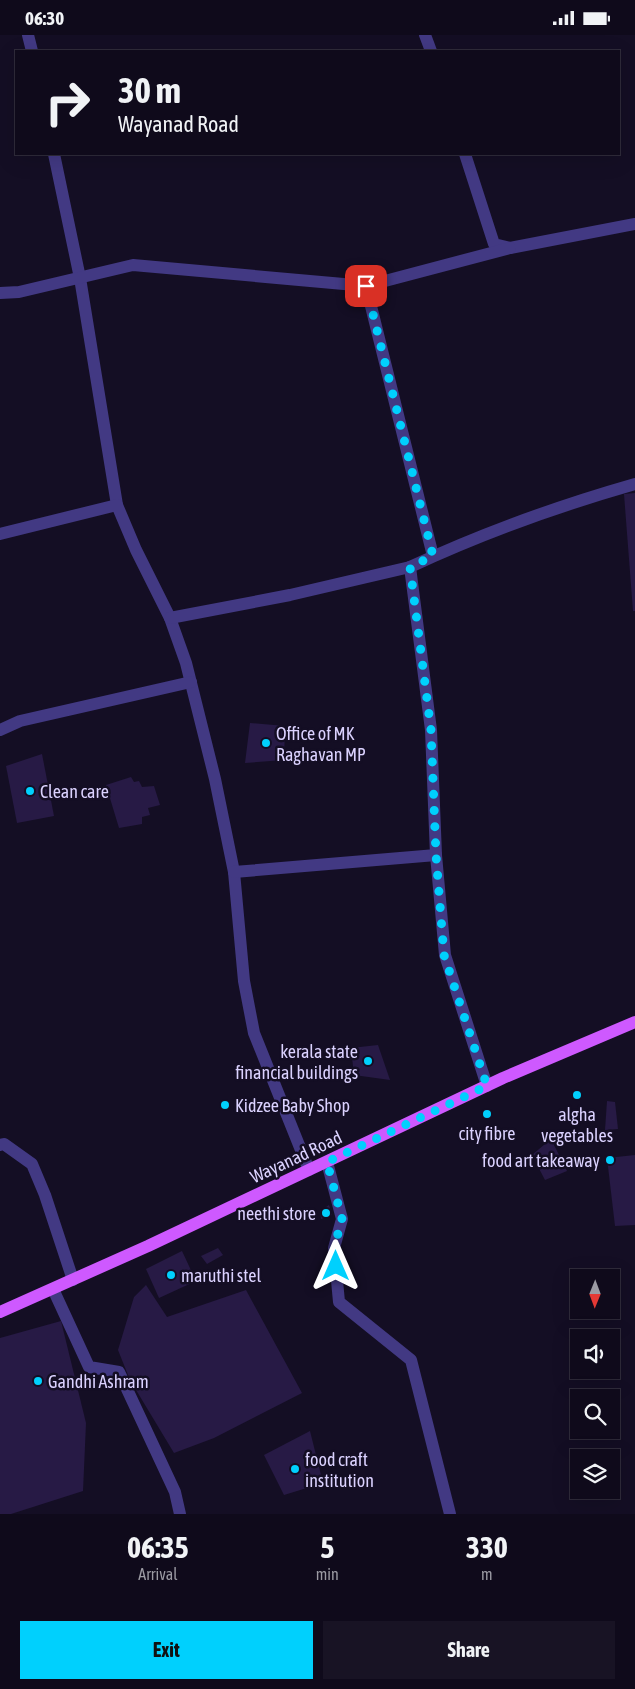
<!DOCTYPE html>
<style>
body{margin:0;font-family:"Asap Condensed",sans-serif;background:#181324;color:#f1f3f6;height:100vh;display:flex;flex-direction:column;font-size:19px;white-space:nowrap}
*{box-sizing:border-box;margin:0}
p{font-size:16px;color:#9b9aa3}
.icon{flex:none;width:28px;height:28px;fill:none;stroke:currentColor;stroke-width:2;stroke-linecap:round;stroke-linejoin:round}
.map{position:relative;height:1479px;overflow:hidden}
.sheet{display:flex;flex-direction:column;background:#0f0a1b;flex:1}
.sheet>*{flex:none}
.banner{position:absolute;left:15px;top:15px;width:605px;height:105px;border-radius:0px;box-shadow:0 5px 20px #0002,0 0 0 1px #2f2b3a;background:#0f0a1b;color:#f1f3f6;overflow:hidden}
.needle{width:32px;rotate:181deg}
.fabs{position:absolute;left:570px;top:1234px;display:grid;gap:10px}
.fabs a{display:grid;place-items:center;width:50px;height:50px;border-radius:0px;background:#0f0a1b;box-shadow:0 5px 20px #0002,0 0 0 1px #2f2b3a;font-size:25px}
.pin{position:absolute;display:grid;place-items:center;width:42px;height:42px;color:#fff;margin:-21px;border-radius:10px;box-shadow:0 2px 8px #0006}
.me{position:absolute;width:55px;margin:-28px;rotate:0deg;stroke-linejoin:round;filter:drop-shadow(0 0 4px #0008)}
.turn{display:flex;align-items:center;gap:18px;height:105px;padding:0 20px;font-size:22px}
.turn .icon{width:65px;height:65px;stroke-width:2.5}
.turn b{display:block;font-size:35px;line-height:42px}
.eta{display:flex;justify-content:space-evenly;align-items:center;height:85px;text-align:center}
.eta b{font-size:30px;font-weight:700;line-height:35px}
.button{display:flex;gap:10px;margin-top:auto;padding:10px 20px}
.button a{flex:1;height:58px;border-radius:0px;background:#00d0fd;color:#111;font-size:20px;font-weight:700;line-height:58px;text-align:center}
.button a+a{background:#181324;color:#f1f3f6}
.status{display:flex;justify-content:space-between;align-items:center;height:35px;padding:0 25px;background:#0f0a1b;direction:ltr}
.status svg{height:14px;fill:currentColor}
.map>svg:first-child{display:block}
</style>
<div class="status"><b>06:30</b><svg viewBox="0 0 49 12"><path d="M0 12V9h3v3zM5 12V6h3v6zM10 12V3h3v9zM15 12V0h3v12zM26 1h20v11H26zM47 4h2v5h-2z"/></svg></div>
<div class="map">
<svg width="635" height="1479" viewBox="0 0 635 1479">
<rect width="100%" height="100%" fill="#140e24"/>
<g fill="#271a45">
<polygon points="635,458 635,576 633,576 624,459"/>
<polygon points="250,688 285,691 284,725 245,728"/>
<polygon points="42,719 54,781 17,788 6,731"/>
<polygon points="131,742 134,747 139,746 142,752 154,751 160,770 148,773 150,780 142,782 142,789 119,793 106,750"/>
<polygon points="378,1010 390,1045 354,1040 351,1013"/>
<polygon points="607,1066 615,1067 618,1094 605,1095"/>
<polygon points="551,1104 567,1136 545,1145 532,1120"/>
<polygon points="635,1120 635,1190 615,1191 607,1123"/>
<polygon points="329,1170 332,1180 321,1184 320,1176"/>
<polygon points="218,1213 223,1220 207,1229 201,1221"/>
<polygon points="182,1216 196,1246 159,1263 146,1234"/>
<polygon points="146,1250 167,1282 246,1255 302,1358 214,1403 174,1418 130,1345 118,1315 134,1262"/>
<polygon points="61,1286 86,1388 83,1456 11,1479 0,1479 0,1303"/>
<polygon points="310,1396 323,1448 284,1460 264,1420"/>
</g>
<g fill="none" stroke-linecap="round" stroke-linejoin="round">
<g stroke="#423983" stroke-width="12">
<polyline points="28,0 32,16"/>
<polyline points="425,0 431,16"/>
<polyline points="54,119 80,243 117,470"/>
<polyline points="465,119 494,209 510,213 635,189"/>
<polyline points="0,258 19,257 133,230 366,251"/>
<polyline points="0,499 117,470 136,515 170,583 186,628 215,744 234,837 244,946 254,998 309,1135"/>
<polyline points="433,521 366,251 510,213"/>
<polyline points="170,583 290,560 410,532"/>
<polyline points="0,695 20,686 191,647"/>
<polyline points="234,837 436,820"/>
<path d="M487,1051L445,920L436,820L431,695L410,532C483,498 558,471 635,449"/>
<polyline points="0,1110 4,1109 32,1129 45,1160 73,1245"/>
<polyline points="327,1127 342,1184 334,1213 339,1267 411,1325 450,1479"/>
<polyline points="53,1254 89,1332 119,1337 175,1457 180,1479"/>
</g>
<polyline stroke="#ce59ff" stroke-width="12" points="0,1277 148,1211 503,1043 635,987"/>
</g>
<g fill="none" stroke-linecap="round" stroke-linejoin="round">
<polyline stroke="#00d0fd" stroke-width="9" stroke-dasharray="0 16.2" points="336,1231 334,1213 342,1184 327,1127 487,1051 444,920 436,820 431,695 410,532 433,521 366,251"/>
</g>
<g fill="#00d0fd" stroke="#140e24" stroke-width="2">
<circle cx="266" cy="708" r="5"/>
<circle cx="30" cy="756" r="5"/>
<circle cx="368" cy="1026" r="5"/>
<circle cx="577" cy="1060" r="5"/>
<circle cx="225" cy="1070" r="5"/>
<circle cx="487" cy="1079" r="5"/>
<circle cx="610" cy="1125" r="5"/>
<circle cx="326" cy="1178" r="5"/>
<circle cx="171" cy="1240" r="5"/>
<circle cx="38" cy="1346" r="5"/>
<circle cx="295" cy="1434" r="5"/>
</g>
<g text-anchor="middle" dominant-baseline="central" stroke-width="5" stroke-linejoin="round" paint-order="stroke">
<g font-size="18" fill="#dbd2ff" stroke="#140e24" text-anchor="start">
<text x="276" y="698">Office of MK<tspan x="276" dy="21">Raghavan MP</tspan></text>
<text x="40" y="756">Clean care</text>
<text x="358" y="1016" text-anchor="end">kerala state<tspan x="358" dy="21">financial buildings</tspan></text>
<text x="235" y="1070">Kidzee Baby Shop</text>
<text x="577" y="1079" text-anchor="middle">algha<tspan x="577" dy="21">vegetables</tspan></text>
<text x="487" y="1098" text-anchor="middle">city fibre</text>
<text x="600" y="1125" text-anchor="end">food art takeaway</text>
<text x="316" y="1178" text-anchor="end">neethi store</text>
<text x="181" y="1240">maruthi stel</text>
<text x="48" y="1346">Gandhi Ashram</text>
<text x="305" y="1424">food craft<tspan x="305" dy="21">institution</tspan></text>
</g>
<g font-size="18" fill="#dbd2ff" stroke="#140e24">
<text transform="translate(296 1122) rotate(-25)">Wayanad Road</text>
</g>
</g>
</svg>
<div class="fabs">
<a><svg class="needle" viewBox="-14 -14 28 28"><path d="M0-13l5 13h-10z" fill="#e53935"/><path d="M0 13l5-13h-10z" fill="#9b9aa3"/></svg></a>
<a><svg class="icon" aria-label="sound" viewBox="0 0 24 24"><path d="M4 9h4l5-4v14l-5-4H4zM17 9q2 3 0 6"/></svg></a>
<a><svg class="icon" aria-label="search" viewBox="0 0 24 24"><circle cx="10" cy="10" r="6"/><path d="M15 15l6 6"/></svg></a>
<a><svg class="icon" aria-label="layers" viewBox="0 0 24 24"><path d="M12 4l9 5-9 5-9-5zM3 14l9 5 9-5"/></svg></a>
</div>
<div class="pin" style="left:366px;top:251px;background:#d93025"><svg class="icon" aria-label="arrive" viewBox="0 0 24 24"><path d="M6 21V4h12l-3 4 3 4H6"/></svg></div>
<svg class="me" style="left:336px;top:1231px" viewBox="-20 -20 40 40"><path d="M0-17L14 15 0 8-14 15z" fill="#00d0fd" stroke="#fff" stroke-width="4"/></svg>
<div class="banner">
<div class="turn"><svg class="icon" aria-label="right" viewBox="0 0 24 24"><path d="M7 20v-9h11M14 6l5 5-5 5"/></svg><div><b>30 m</b>Wayanad Road</div></div>
</div>
</div>
<section class="sheet">
<div class="eta">
<div><b>06:35</b><p>Arrival</p></div>
<div><b>5</b><p>min</p></div>
<div><b>330</b><p>m</p></div>
</div>
<div class="button"><a>Exit</a><a>Share</a></div>
</section>
